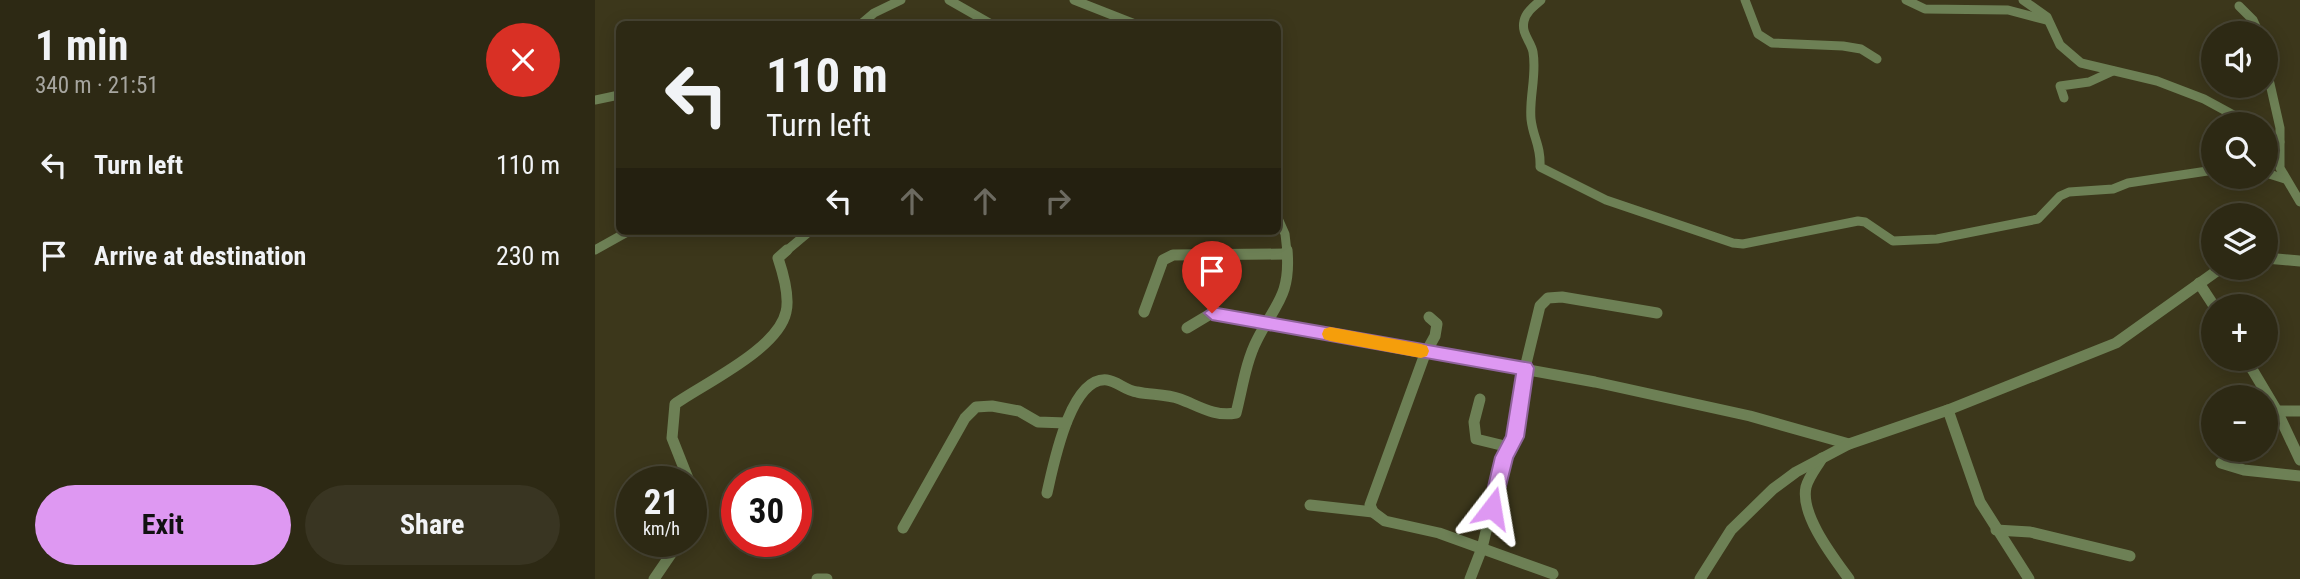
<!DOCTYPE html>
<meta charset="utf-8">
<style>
body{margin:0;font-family:"Roboto Condensed",sans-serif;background:#393522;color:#f1f3f6;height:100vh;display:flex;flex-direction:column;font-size:26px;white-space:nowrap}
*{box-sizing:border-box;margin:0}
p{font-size:23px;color:#a7a6a0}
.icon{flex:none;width:38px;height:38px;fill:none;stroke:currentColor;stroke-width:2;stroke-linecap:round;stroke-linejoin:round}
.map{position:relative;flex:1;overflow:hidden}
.drawer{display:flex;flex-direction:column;background:#2d2914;width:595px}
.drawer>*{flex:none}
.guide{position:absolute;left:21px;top:21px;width:665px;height:214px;border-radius:10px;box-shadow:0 4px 18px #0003,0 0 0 2px #484534;background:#2d2914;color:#f1f3f6;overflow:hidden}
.tools{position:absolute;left:1606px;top:21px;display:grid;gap:14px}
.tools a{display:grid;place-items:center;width:77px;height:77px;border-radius:50%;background:#2d2914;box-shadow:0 4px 18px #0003,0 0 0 2px #484534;font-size:35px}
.speed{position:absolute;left:21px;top:466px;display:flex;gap:14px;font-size:35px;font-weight:700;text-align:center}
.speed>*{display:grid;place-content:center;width:91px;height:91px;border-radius:50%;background:#2d2914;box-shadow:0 4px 18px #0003,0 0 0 2px #484534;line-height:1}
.speed small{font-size:18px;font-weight:400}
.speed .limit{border:10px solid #d22;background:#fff;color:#111}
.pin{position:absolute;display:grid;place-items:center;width:60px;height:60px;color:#fff;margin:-72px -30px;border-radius:50% 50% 50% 0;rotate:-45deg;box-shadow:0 0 7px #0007}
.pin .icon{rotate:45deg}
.me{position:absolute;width:77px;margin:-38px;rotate:14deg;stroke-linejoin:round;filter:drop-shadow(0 0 5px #0008)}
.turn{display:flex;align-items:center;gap:24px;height:147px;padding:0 35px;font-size:32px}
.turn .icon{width:91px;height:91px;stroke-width:2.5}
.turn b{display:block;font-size:49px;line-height:60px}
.lanes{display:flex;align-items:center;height:66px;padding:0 35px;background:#0003;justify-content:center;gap:35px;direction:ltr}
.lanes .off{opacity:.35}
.round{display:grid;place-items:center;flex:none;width:74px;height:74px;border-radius:37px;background:#393522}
.summary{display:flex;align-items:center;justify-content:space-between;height:119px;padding:0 35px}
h1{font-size:42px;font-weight:700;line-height:52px}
.cta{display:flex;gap:14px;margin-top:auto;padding:14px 35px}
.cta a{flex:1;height:80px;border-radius:42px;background:#de98f2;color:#111;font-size:28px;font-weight:700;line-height:80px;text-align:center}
.cta a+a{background:#393522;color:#f1f3f6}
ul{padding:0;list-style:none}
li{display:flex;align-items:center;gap:21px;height:91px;padding:0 35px}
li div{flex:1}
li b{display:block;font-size:26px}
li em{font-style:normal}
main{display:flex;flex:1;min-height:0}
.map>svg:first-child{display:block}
</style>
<main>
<section class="drawer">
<div class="summary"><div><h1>1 min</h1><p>340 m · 21:51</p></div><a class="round" style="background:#d93025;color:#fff"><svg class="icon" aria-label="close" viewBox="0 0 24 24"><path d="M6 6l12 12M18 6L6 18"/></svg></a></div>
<ul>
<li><svg class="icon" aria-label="left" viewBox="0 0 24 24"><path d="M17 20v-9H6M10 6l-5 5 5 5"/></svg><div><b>Turn left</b></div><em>110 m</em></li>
<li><svg class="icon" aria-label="arrive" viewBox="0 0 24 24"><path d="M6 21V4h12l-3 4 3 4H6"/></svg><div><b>Arrive at destination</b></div><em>230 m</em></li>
</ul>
<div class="cta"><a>Exit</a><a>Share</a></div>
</section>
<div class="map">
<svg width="1705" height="579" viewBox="0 0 1705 579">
<rect width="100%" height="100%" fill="#3c371b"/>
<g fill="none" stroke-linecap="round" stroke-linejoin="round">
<g stroke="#6d8055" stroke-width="9">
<polyline points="354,0 396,24"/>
<polyline points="479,0 540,24"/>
<path d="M946,0C939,6 931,12 929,21C926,34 936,41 938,52C942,75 934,97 936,119C938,138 946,145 945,167L1011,200L1138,243L1148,244L1263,221L1270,222L1298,241L1342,239L1443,219L1465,196L1474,192L1518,189L1533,183L1619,170"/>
<polyline points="1150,0 1163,34 1177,43 1248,46 1266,49 1282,59"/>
<polyline points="1311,0 1330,9 1413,10 1451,20"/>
<polyline points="1428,0 1452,17 1465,45 1486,63 1562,81 1609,99 1655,124"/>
<polyline points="1644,6 1658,20 1664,33"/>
<polyline points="266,24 279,13 306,0"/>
<polyline points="1671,66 1685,128 1685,168 1705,202"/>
<polyline points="1469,98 1465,86 1494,82 1518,71"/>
<polyline points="0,100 24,95"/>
<polyline points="1671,134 1685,142"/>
<polyline points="1671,173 1690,179"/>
<polyline points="682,216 690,234 692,252"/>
<polyline points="0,250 34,231"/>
<polyline points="190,252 215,231"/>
</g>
<g stroke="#6d8055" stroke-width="11">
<polyline points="1671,258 1705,261"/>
<polyline points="1604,283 1619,306"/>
<polyline points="549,312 568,260 578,255 691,254"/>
<polyline points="834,317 842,324 840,336 830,354 775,505 778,512 790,521 844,533 958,574"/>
<polyline points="592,328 617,313 1000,382 1155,416 1254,444"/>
<polyline points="1651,359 1682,411 1705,460"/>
<polyline points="885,399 879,422 881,439 914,447"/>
<polyline points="1353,410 1385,502 1434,579"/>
<polyline points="1682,411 1705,411"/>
<path d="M1227,458C1222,467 1214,476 1211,487C1205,515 1238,557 1254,579"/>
<polyline points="1626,463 1649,470 1705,476"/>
<path d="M94,481L77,438L80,404C110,383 183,349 191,312C195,296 188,273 183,258L192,250"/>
<polyline points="96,486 102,501 96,514"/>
<path d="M452,493C458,467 475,376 512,380C522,381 531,391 542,392C556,395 571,394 585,399C604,406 619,417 641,413C647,390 651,361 662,340C680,304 696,296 692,250"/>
<polyline points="715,505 778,512"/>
<polyline points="308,528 370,418 381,407 397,406 424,411 443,422 471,423"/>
<polyline points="1401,530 1435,532 1535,556"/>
<polyline points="59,579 85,541"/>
<polyline points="222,579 232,579"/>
<polyline points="875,579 887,548 909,457 920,437 930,368 945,306 953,298 967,297 1062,313"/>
<polyline points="1105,579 1136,530 1178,489 1201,472 1254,444 1353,410 1521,343 1626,268"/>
</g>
</g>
<polygon fill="#de98f2" stroke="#90639d" stroke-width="2" points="617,307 936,363 939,368 929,437 918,458 904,514 897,517 890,514 888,508 900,457 911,436 921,374 617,320 609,313"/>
<polygon fill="#f59e0b" points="735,327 826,344 832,346 834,351 832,356 826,358 735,341 729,339 727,334 729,329"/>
</svg>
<div class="tools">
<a><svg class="icon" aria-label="sound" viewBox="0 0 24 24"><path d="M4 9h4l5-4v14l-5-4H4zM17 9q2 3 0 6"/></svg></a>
<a><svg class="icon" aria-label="search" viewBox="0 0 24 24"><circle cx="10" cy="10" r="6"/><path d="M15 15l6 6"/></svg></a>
<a><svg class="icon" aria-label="layers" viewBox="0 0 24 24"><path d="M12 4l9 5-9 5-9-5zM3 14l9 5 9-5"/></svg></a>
<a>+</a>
<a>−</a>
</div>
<div class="speed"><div>21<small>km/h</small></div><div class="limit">30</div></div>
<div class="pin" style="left:617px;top:313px;background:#d93025"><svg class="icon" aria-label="arrive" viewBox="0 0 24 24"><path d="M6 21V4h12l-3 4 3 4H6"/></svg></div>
<svg class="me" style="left:897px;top:508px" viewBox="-20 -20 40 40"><path d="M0-17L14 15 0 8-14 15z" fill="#de98f2" stroke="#fff" stroke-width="4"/></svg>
<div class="guide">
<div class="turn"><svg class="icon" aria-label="left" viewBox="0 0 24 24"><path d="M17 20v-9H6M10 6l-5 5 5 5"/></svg><div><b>110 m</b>Turn left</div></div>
<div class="lanes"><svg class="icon" aria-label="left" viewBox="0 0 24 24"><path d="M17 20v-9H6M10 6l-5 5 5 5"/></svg><svg class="icon off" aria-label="ahead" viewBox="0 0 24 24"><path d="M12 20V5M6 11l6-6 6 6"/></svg><svg class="icon off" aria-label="ahead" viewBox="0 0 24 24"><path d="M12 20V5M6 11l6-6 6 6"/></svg><svg class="icon off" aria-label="right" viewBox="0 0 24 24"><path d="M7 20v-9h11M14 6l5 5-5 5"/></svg></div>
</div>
</div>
</main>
